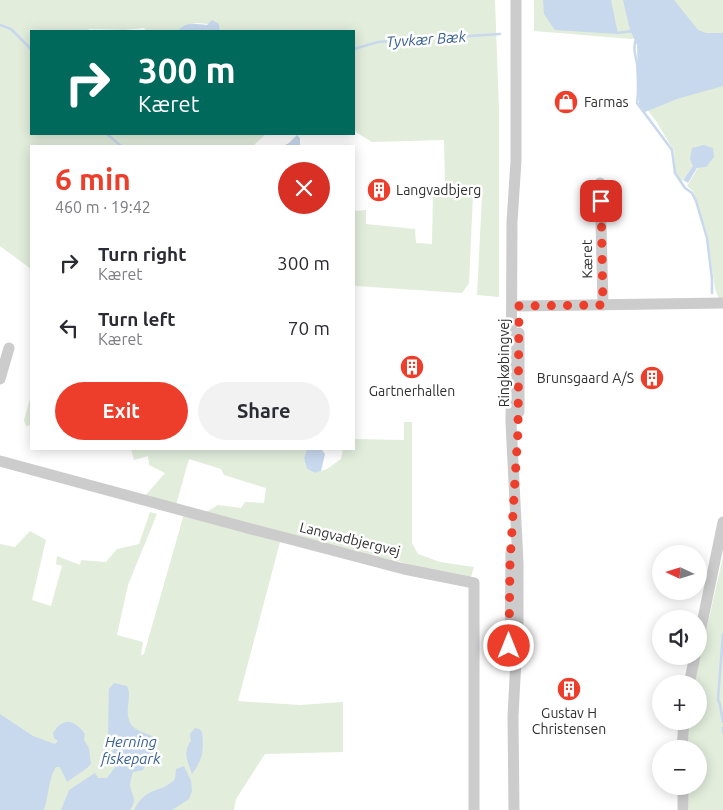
<!DOCTYPE html>
<meta charset="utf-8">
<style>
body{margin:0;font-family:Ubuntu,sans-serif;background:#f2f2f3;color:#2b2b33;height:100vh;display:flex;flex-direction:column;font-size:19px;white-space:nowrap}
*{box-sizing:border-box;margin:0}
p{font-size:16px;color:#7c7c81}
.icon{flex:none;width:28px;height:28px;fill:none;stroke:currentColor;stroke-width:2;stroke-linecap:round;stroke-linejoin:round}
.map{position:relative;flex:1;overflow:hidden}
.side{position:absolute;left:30px;top:145px;width:325px;height:305px;display:flex;flex-direction:column;background:#fff;border-radius:0px;box-shadow:0 2px 12px #0003}
.side>*{flex:none}
.hud{position:absolute;left:30px;top:30px;width:325px;height:105px;border-radius:0px;box-shadow:0 2px 12px #0003;background:#00695c;color:#fff;overflow:hidden}
.needle{width:32px;rotate:274deg}
.tools{position:absolute;left:652px;top:545px;display:grid;gap:10px}
.tools a{display:grid;place-items:center;width:55px;height:55px;border-radius:50%;background:#fff;box-shadow:0 2px 12px #0003;font-size:25px}
.pin{position:absolute;display:grid;place-items:center;width:42px;height:42px;color:#fff;margin:-21px;border-radius:10px;box-shadow:0 2px 8px #0006}
.me{position:absolute;width:55px;margin:-28px;rotate:0deg;stroke-linejoin:round;filter:drop-shadow(0 0 4px #0008)}
.turn{display:flex;align-items:center;gap:18px;height:105px;padding:0 25px;font-size:22px}
.turn .icon{width:65px;height:65px;stroke-width:2.5}
.turn b{display:block;font-size:35px;line-height:42px}
.round{display:grid;place-items:center;flex:none;width:52px;height:52px;border-radius:26px;background:#f2f2f3}
.overview{display:flex;align-items:center;justify-content:space-between;height:85px;padding:0 25px}
h1{font-size:30px;font-weight:600;line-height:38px;color:#ed3e2b}
.action{display:flex;gap:10px;margin-top:auto;padding:10px 25px}
.action a{flex:1;height:58px;border-radius:30px;background:#ed3e2b;color:#fff;font-size:20px;font-weight:600;line-height:58px;text-align:center}
.action a+a{background:#f2f2f3;color:#2b2b33}
ul{padding:0;list-style:none}
li{display:flex;align-items:center;gap:15px;height:65px;padding:0 25px}
li div{flex:1}
li b{display:block;font-size:19px}
li em{font-style:normal}
.map>svg:first-child{display:block}
</style>
<div class="map">
<svg width="723" height="810" viewBox="0 0 723 810">
<rect width="100%" height="100%" fill="#fff"/>
<g fill="#e2eddc">
<path d="M0,0H495L499,109V297L477,295L482,197L478,186L445,184L444,140L372,142L354,131V31H220L219,24C203,25 189,19 177,31H146L144,28L124,30L89,29L88,31H31V134H266L253,146H31V269L0,246Z"/>
<polygon points="534,0 723,0 723,298 719,299 715,289 707,233 693,191 687,186 698,168 693,166 681,182 675,170 674,151 656,121 643,104 639,36 632,39 534,31"/>
<polygon points="433,193 473,195 469,283 462,293 356,286 354,284 354,211 366,210 366,224 415,229 416,243 432,244"/>
<polygon points="31,395 31,425 26,426 24,420"/>
<polygon points="404,422 412,422 412,543 418,554 440,562 474,567 470,580 407,566 402,562 338,549 203,514 218,505 241,508 245,502 264,503 266,488 224,475 221,469 189,459 176,505 144,497 165,473 149,465 148,456 134,460 131,449 307,449 304,458 307,469 315,473 327,469 341,459 343,449 354,449 354,439 404,440"/>
<polygon points="150,512 157,514 128,585 117,635 143,642 141,655 144,654 184,514 280,542 238,701 300,705 343,702 343,752 265,754 236,799 234,810 0,810 0,544 15,547 30,531 46,540 32,600 51,606 62,566 56,564 57,556 80,565 81,560 106,562 117,549 139,544"/>
<polygon points="723,557 723,810 689,810 688,786 699,786 699,749 687,749 690,721 699,721 699,684 694,684"/>
</g>
<g fill="#c8d8ed">
<polygon points="543,0 611,0 618,34 555,30 544,14"/>
<polygon points="623,0 674,0 698,30 706,33 723,33 723,86 677,99 645,112 639,104 637,45 630,30"/>
<path d="M212,20L219,24L220,31H177C187,21 194,24 207,25Z"/>
<polygon points="297,135 300,138 300,146 283,146 289,143"/>
<polygon points="704,145 713,148 714,157 706,167 697,168 688,183 683,180 693,166 690,159 692,148"/>
<polygon points="307,449 321,449 325,454 321,471 315,473 307,469 304,458"/>
<path d="M114,683L127,686C132,696 125,709 129,720C133,736 161,731 156,746C154,753 146,763 143,770L133,772C132,776 130,781 130,785C132,798 138,797 130,810H61L69,790L95,773L98,778H107L116,766L108,733L109,689Z"/>
<path d="M0,714L33,736L55,744L58,741L54,738L53,733C64,716 74,720 85,734L84,740L89,748L91,764L87,768L67,782L60,767H56C48,779 49,796 44,810H0Z"/>
<path d="M195,728L199,729L202,732C204,751 203,759 192,774C188,761 182,753 191,741L190,734Z"/>
<path d="M184,766L191,781L192,791L189,799L172,810H134C148,784 160,795 175,779L176,769Z"/>
</g>
<g fill="none" stroke-linecap="round" stroke-linejoin="round">
<g stroke="#c8d8ed" stroke-width="2.5">
<polyline points="0,25 11,29 31,49"/>
<polyline points="617,33 633,31"/>
<path d="M636,39C633,48 635,54 637,63C638,76 639,90 637,103L672,150L675,173L685,188L692,193L696,201L707,238L712,279V293"/>
<polyline points="354,49 378,42 500,34"/>
<polyline points="107,134 121,146"/>
<polyline points="723,634 718,699 720,705 723,722"/>
<polyline points="723,728 723,732"/>
</g>
<g stroke="#ccc" stroke-width="11">
<polyline points="600,183 603,305"/>
<polyline points="519,306 723,303"/>
<polyline points="0,379 9,348"/>
<polyline points="519,412 519,333"/>
<polyline points="0,461 240,526 404,569 474,583 474,810"/>
<polyline points="699,638 723,522"/>
<polyline points="510,662 511,553"/>
<polyline points="689,684 695,656"/>
<polyline points="682,749 684,721"/>
<polyline points="683,786 683,810"/>
<polyline points="514,810 513,716 518,622 518,563 511,422 512,222 516,161 516,0"/>
</g>
</g>
<g fill="none" stroke-linecap="round" stroke-linejoin="round">
<polyline stroke="#ed3e2b" stroke-width="9" stroke-dasharray="0 16.2" points="509,646 510,563 518,431 519,306 603,305 601,201"/>
</g>
<defs>
<g id="shop-disc" transform="scale(1.25)"><circle r="9.5" fill="#ed3e2b" stroke="#fff"/><path d="M-5-2.5h2.3a2.7 3.5 0 0 1 5.4 0H5L5.5 6h-11ZM-1.5-2.5h3a1.5 2.3 0 0 0-3 0Z" fill="#fff"/></g>
<g id="building-disc" transform="scale(1.25)"><circle r="9.5" fill="#ed3e2b" stroke="#fff"/><path d="M-4-6H4V6H1V3H-1V6H-4ZM-2.5-4.3h1.7v1.8h-1.7ZM.8-4.3h1.7v1.8H.8ZM-2.5-1h1.7V.8h-1.7ZM.8-1h1.7V.8H.8Z" fill="#fff"/></g>
</defs>
<g fill-rule="evenodd">
<use href="#shop-disc" x="566" y="102"/>
<use href="#building-disc" x="379" y="190"/>
<use href="#building-disc" x="412" y="367"/>
<use href="#building-disc" x="652" y="378"/>
<use href="#building-disc" x="569" y="689"/>
</g>
<g text-anchor="middle" dominant-baseline="central" stroke-width="5" stroke-linejoin="round" paint-order="stroke">
<g font-size="14" fill="#2f2f2f" stroke="#fff" text-anchor="start">
<text x="584" y="102">Farmas</text>
<text x="396" y="190">Langvadbjerg</text>
<text x="634" y="378" text-anchor="end">Brunsgaard A/S</text>
<text x="412" y="391" text-anchor="middle">Gartnerhallen</text>
<text x="569" y="713" text-anchor="middle">Gustav H<tspan x="569" dy="16">Christensen</tspan></text>
</g>
<g font-size="14" fill="#2f2f2f" stroke="#fff">
<text transform="translate(587 259) rotate(-91)">Kæret</text>
<text transform="translate(504 363) rotate(-90)">Ringkøbingvej</text>
<text transform="translate(350 539) rotate(14)">Langvadbjergvej</text>
</g>
<g font-size="15" font-style="italic" fill="#396195" stroke="#fff">
<text transform="translate(426 39) rotate(-4)">Tyvkær Bæk</text>
<text x="131" y="741">Herning<tspan x="131" dy="17">fiskepark</tspan></text>
</g>
</g>
</svg>
<div class="tools">
<a><svg class="needle" viewBox="-14 -14 28 28"><path d="M0-13l5 13h-10z" fill="#e53935"/><path d="M0 13l5-13h-10z" fill="#7c7c81"/></svg></a>
<a><svg class="icon" aria-label="sound" viewBox="0 0 24 24"><path d="M4 9h4l5-4v14l-5-4H4zM17 9q2 3 0 6"/></svg></a>
<a>+</a>
<a>−</a>
</div>
<div class="pin" style="left:601px;top:201px;background:#d93025"><svg class="icon" aria-label="arrive" viewBox="0 0 24 24"><path d="M6 21V4h12l-3 4 3 4H6"/></svg></div>
<svg class="me" style="left:509px;top:646px" viewBox="-20 -20 40 40"><circle r="17" fill="#ed3e2b" stroke="#fff" stroke-width="3"/><path d="M0-11L8 9 0 5-8 9z" fill="#fff"/></svg>
<div class="hud">
<div class="turn"><svg class="icon" aria-label="right" viewBox="0 0 24 24"><path d="M7 20v-9h11M14 6l5 5-5 5"/></svg><div><b>300 m</b>Kæret</div></div>
</div>
<section class="side">
<div class="overview"><div><h1>6 min</h1><p>460 m · 19:42</p></div><a class="round" style="background:#d93025;color:#fff"><svg class="icon" aria-label="close" viewBox="0 0 24 24"><path d="M6 6l12 12M18 6L6 18"/></svg></a></div>
<ul>
<li><svg class="icon" aria-label="right" viewBox="0 0 24 24"><path d="M7 20v-9h11M14 6l5 5-5 5"/></svg><div><b>Turn right</b><p>Kæret</p></div><em>300 m</em></li>
<li><svg class="icon" aria-label="left" viewBox="0 0 24 24"><path d="M17 20v-9H6M10 6l-5 5 5 5"/></svg><div><b>Turn left</b><p>Kæret</p></div><em>70 m</em></li>
</ul>
<div class="action"><a>Exit</a><a>Share</a></div>
</section>
</div>
